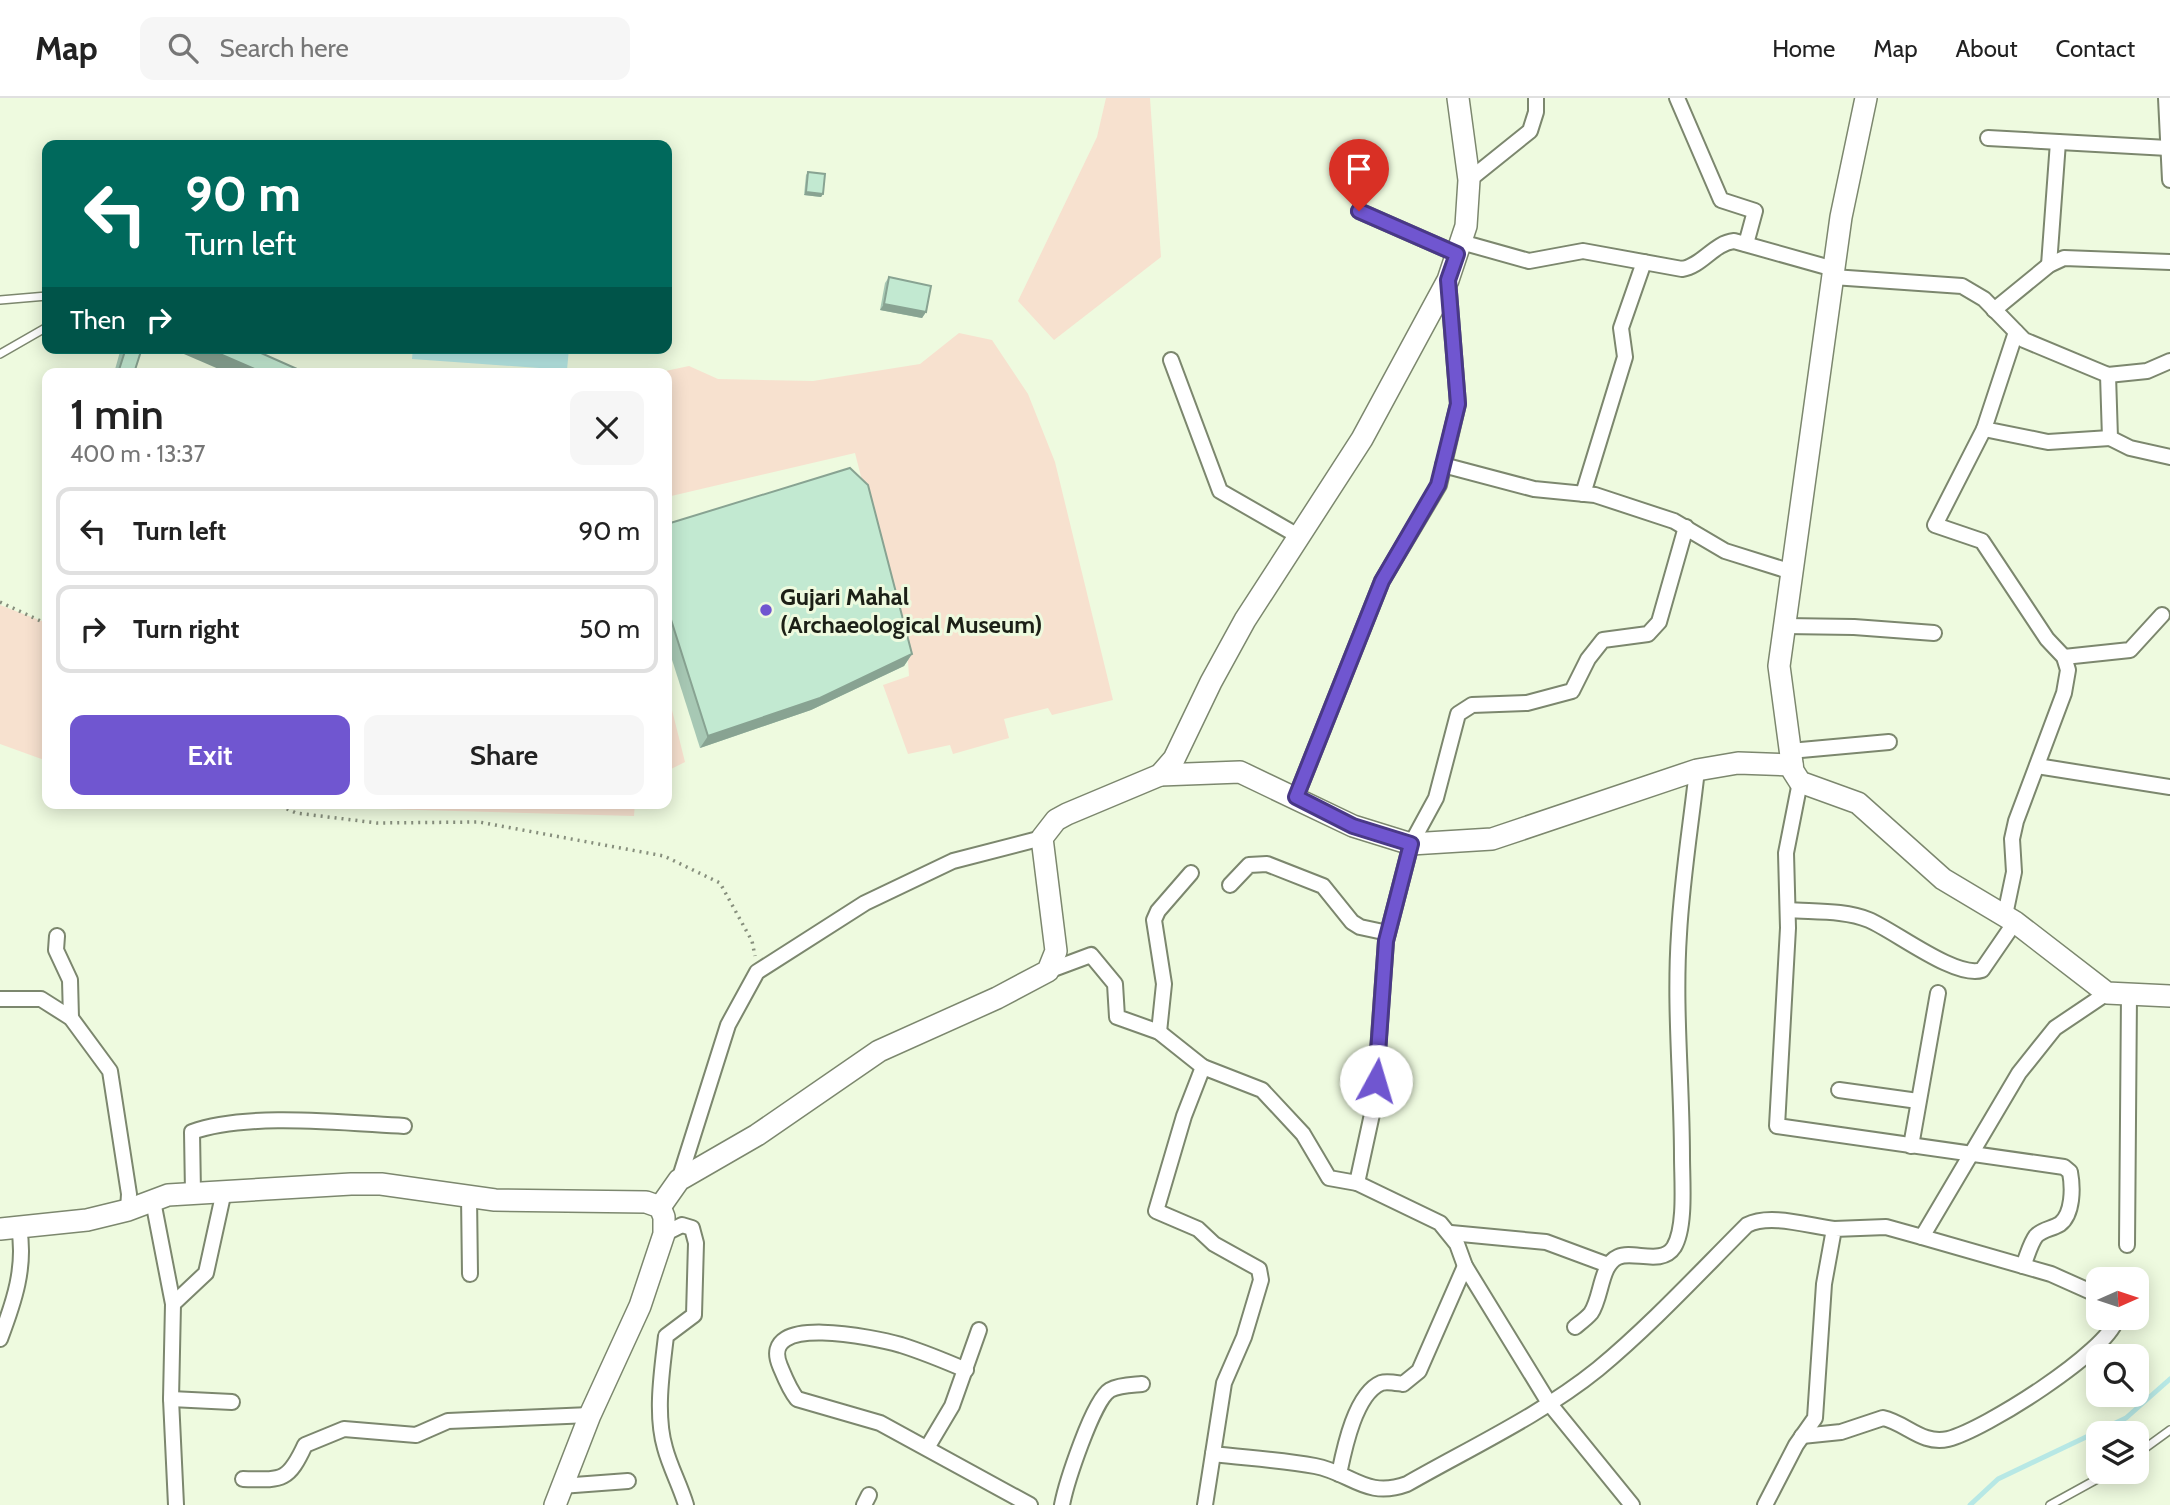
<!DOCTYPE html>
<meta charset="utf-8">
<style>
body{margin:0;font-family:Cabin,sans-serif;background:#f6f6f6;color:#222;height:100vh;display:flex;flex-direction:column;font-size:26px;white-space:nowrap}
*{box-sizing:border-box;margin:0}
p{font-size:23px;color:#767676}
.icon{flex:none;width:38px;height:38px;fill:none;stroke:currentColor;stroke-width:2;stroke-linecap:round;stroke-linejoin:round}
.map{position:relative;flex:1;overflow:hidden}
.details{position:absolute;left:42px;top:270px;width:630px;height:441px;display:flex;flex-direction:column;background:#fff;border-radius:14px;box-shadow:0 4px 18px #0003}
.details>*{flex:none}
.guide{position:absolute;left:42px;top:42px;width:630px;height:214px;border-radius:14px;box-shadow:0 4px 18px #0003;background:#00695c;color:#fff;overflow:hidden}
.needle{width:46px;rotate:87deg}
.controls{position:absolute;left:2086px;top:1169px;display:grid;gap:14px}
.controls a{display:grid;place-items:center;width:63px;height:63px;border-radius:14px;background:#fff;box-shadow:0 4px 18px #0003;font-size:35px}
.pin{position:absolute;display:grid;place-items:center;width:60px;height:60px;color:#fff;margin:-72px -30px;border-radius:50% 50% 50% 0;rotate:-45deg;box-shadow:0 0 7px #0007}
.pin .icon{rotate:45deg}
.me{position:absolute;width:77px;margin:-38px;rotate:6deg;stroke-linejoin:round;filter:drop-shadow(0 0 5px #0008)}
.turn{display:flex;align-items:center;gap:24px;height:147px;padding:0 28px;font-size:32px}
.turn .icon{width:91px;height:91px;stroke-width:2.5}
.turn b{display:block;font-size:49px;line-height:60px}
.then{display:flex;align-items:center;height:66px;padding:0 28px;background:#0003;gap:14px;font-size:26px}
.round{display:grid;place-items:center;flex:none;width:74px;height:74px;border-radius:14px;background:#f6f6f6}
.head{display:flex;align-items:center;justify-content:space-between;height:119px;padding:0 28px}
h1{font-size:42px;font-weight:600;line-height:52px}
.action{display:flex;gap:14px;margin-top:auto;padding:14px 28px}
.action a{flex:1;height:80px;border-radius:14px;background:#7056d0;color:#fff;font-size:28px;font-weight:600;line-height:80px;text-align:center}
.action a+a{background:#f6f6f6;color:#222}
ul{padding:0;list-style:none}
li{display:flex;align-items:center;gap:21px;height:88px;margin:0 14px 10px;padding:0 14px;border:4px solid #e0e0e0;border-radius:14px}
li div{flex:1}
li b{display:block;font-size:26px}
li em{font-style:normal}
header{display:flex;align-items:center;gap:42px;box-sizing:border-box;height:98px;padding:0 35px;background:#fff;border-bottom:2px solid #e0e0e0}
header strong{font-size:33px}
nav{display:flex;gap:38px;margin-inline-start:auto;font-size:24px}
.search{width:490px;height:63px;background:#f6f6f6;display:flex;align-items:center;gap:18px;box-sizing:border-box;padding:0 24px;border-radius:14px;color:#767676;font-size:26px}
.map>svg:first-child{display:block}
</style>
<header>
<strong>Map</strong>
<div class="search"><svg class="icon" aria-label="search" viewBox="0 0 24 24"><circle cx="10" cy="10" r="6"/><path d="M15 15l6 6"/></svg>Search here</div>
<nav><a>Home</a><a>Map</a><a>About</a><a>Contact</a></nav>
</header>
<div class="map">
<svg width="2170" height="1407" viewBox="0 0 2170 1407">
<rect width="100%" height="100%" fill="#eefadf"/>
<g fill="#f7e1cf">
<polygon points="1106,0 1150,0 1161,159 1054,242 1018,203 1097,39"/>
<polygon points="959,235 992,242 1028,296 1055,364 1113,602 1052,617 1048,610 1004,621 1009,640 953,656 950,647 908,656 883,587 909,578 908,564 855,355 667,399 667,275 656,275 689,268 718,281 813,283 920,266"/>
<polygon points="0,507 47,525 47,663 0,646"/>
<polygon points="667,592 685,664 667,673"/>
<polygon points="322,705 635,705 634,718 382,711"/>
</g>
<polygon fill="#b7e8e5" points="413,250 569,250 567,272 412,261"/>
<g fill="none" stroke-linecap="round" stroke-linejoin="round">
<polyline stroke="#b7e8e5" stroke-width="5" points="1970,1407 1998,1381 2126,1320 2170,1281"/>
<g stroke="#7c876e" stroke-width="10">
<g id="lane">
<polyline points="0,202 47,198"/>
<polyline points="0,256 47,229"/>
<polyline points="2137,1356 2170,1332"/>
<polyline points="2050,1407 2110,1374"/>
</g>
</g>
<g stroke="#7c876e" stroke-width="18">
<g id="street">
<polyline points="1677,0 1721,102 1755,113 1746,146"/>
<polyline points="2166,0 2170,82"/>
<polyline points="1988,40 2168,50"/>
<polyline points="1469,82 1530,33 1536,14 1536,0"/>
<polyline points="1359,113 1457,156"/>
<path d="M1461,144L1529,163L1583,153L1682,171C1702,168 1714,145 1734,143L1834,171"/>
<polyline points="2049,167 2058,44"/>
<polyline points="1833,179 1962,188 1984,201 2024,242 2108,277 2147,273 2170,263"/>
<polyline points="1994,212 2049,167 2064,160 2170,164"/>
<polyline points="2016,234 1984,331 2048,344 2110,340"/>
<polyline points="1171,262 1220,393 1300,439"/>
<polyline points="2108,277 2110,340 2130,350 2170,359"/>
<polyline points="1984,331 1935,427 1982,443 2047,541 2064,559 2068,572 2064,595 2016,723 2012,741 2014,774 2005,817"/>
<polyline points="1443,367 1534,391 1595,397 1674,423 1725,453 1792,474"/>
<polyline points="1583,396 1625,259 1621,230 1644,164"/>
<polyline points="1785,528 1854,529 1934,535"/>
<polyline points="2064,559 2130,552 2162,517"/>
<polyline points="1790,653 1889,644"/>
<polyline points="2037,668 2170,689"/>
<path d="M1800,684L1786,755L1788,830L1777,1028L2064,1069L2070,1074C2073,1090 2073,1116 2060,1126C2052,1131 2043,1131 2036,1138C2030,1146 2027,1159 2023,1168"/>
<polyline points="1296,699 1382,483 1439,387 1458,306 1448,182"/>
<polyline points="1230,787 1249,767 1267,766 1323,788 1352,824 1360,829 1388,835"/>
<path d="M1788,812C1814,814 1845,812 1869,822C1895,833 1956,881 1982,872L2015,824"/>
<polyline points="57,838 56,852 70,882 71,920"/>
<polyline points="1048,873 1091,857 1115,886 1117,919 1159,934 1203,969"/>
<polyline points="0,901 41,901 71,920 110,973 129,1096 128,1112"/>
<polyline points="1159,934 1164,886 1154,822 1158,813 1191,775"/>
<polyline points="1839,992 1918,1003"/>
<polyline points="1911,1048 1938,895"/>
<polyline points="679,1082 728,927 757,874 865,805 953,763 1042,740"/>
<path d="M193,1095L192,1034C247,1014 345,1025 404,1028"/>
<polyline points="469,1098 470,1176"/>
<polyline points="153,1103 173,1206 171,1301 176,1407"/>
<polyline points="1451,1135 1546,1144 1608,1167"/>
<path d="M664,1136L682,1127L692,1130L696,1145L694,1217L666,1238C662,1273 655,1316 665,1350C670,1369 680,1387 686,1407"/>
<polyline points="1922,1139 2051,1176 2098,1197"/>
<polyline points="2127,1147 2129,896"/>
<polyline points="173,1206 206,1175 224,1093"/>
<path d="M1575,1229C1580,1225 1587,1220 1591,1215C1602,1199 1600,1167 1618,1159C1633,1152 1662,1168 1674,1149C1686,1129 1682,1083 1682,1059C1682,985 1674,911 1679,836C1682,781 1691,726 1697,672"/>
<path d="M0,1241C14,1204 26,1169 19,1130"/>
<path d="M966,1272C945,1263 923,1254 901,1247C876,1240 757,1214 780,1268C785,1280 789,1291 797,1301L880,1325L1030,1407"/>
<polyline points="171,1301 232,1304"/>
<path d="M1802,1338L1841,1334L1883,1320C1906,1325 1922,1347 1948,1341C1984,1332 2108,1254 2117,1220"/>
<polyline points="927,1350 952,1308 979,1232"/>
<path d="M1213,1356C1247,1360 1282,1362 1315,1368C1352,1375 1366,1401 1407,1386C1470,1350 1541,1317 1598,1271C1651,1227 1698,1176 1747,1127C1770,1115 1809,1128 1834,1131"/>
<path d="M1339,1376C1344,1352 1355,1296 1381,1285C1387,1283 1396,1285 1403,1286L1419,1273L1465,1168"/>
<path d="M243,1381C282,1382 288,1384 305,1347L344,1331L416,1337L448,1323L590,1317"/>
<polyline points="561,1388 628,1383"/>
<polyline points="864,1407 869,1397"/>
<path d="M1062,1407C1066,1386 1093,1302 1110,1292C1119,1287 1132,1287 1142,1286"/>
<polyline points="1205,1407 1224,1285 1244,1239 1261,1182 1259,1171 1214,1146 1198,1131 1156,1113 1184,1018 1203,969 1262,992 1303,1036 1329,1080 1357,1085"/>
<polyline points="1632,1407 1549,1305 1465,1168 1457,1146 1440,1125 1357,1085 1374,1007 1386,843 1411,746 1436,700 1458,616 1472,607 1527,605 1572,593 1588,561 1603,542 1648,536 1659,524 1686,429"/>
<polyline points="1765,1407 1796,1347 1815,1320 1824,1186 1834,1131 1886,1129 1922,1139 2019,975 2055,930 2107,895"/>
</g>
</g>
<g stroke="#7c876e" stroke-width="24">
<g id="secondary">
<polyline points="1866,0 1841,119 1779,568 1793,673 1800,684 1858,705 1943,781 2015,824 2107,895 2170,898"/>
<polyline points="1160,677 1240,674 1353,728 1411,746 1492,741 1697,672 1738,665 1792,667"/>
<polyline points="660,1109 679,1082 757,1037 879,953 997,900 1048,873 1056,853 1042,740 1056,722 1067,716 1160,677 1174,661 1211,584 1245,522 1362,341 1448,182 1466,128 1469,82 1458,0"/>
<polyline points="0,1131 87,1122 128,1112 168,1097 351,1086 381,1086 495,1102 646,1104 660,1109 664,1119 664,1136 640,1208 590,1317 555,1407"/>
</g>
</g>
<g stroke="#878f7d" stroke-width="3.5" stroke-dasharray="2 5" stroke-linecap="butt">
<polyline points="0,504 47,526"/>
<polyline points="274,705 296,715 377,725 479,724 664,758 720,785 752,843 755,858"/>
</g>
<use href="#lane" stroke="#fff" stroke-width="7"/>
<use href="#street" stroke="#fff" stroke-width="14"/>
<use href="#secondary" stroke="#fff" stroke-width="21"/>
</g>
<g fill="#a7c8b4">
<polygon points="808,74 823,96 821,99 804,97 806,77"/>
<polygon points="889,179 926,214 922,220 880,212 885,185"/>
<polygon points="121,250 142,250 134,275 114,275"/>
<polygon points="667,426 912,556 904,568 811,612 700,650 667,546"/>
</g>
<g fill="#88a392">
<polygon points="806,94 823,96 821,99 804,97"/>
<polygon points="884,206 926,214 922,220 880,212"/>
<polygon points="170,250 206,250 264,275 228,275"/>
<polygon points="912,556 904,568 811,612 700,650 708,638"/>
</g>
<g fill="#c2e9d1" stroke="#88a392" stroke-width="2">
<polygon points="808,74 825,76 823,96 806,94"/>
<polygon points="889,179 931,188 926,214 884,206"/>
<polygon points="126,250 142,250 134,275 118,275"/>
<polygon points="206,250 250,250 306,275 264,275"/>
<polygon points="850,370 868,387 912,556 820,600 708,638 667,509 667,426"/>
</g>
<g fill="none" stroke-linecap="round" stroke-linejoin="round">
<g stroke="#493887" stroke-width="18">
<polyline id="route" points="1359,113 1457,156 1448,182 1458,306 1438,387 1382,483 1296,699 1353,728 1411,746 1386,843 1376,983"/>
</g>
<use href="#route" stroke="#7056d0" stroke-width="12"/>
</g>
<circle fill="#7056d0" stroke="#eefadf" stroke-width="2.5" cx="766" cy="512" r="7"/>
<g text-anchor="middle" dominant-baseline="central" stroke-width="6" stroke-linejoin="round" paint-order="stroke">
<g font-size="24" font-weight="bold" fill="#1c2017" stroke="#eefadf" text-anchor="start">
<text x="780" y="498">Gujari Mahal<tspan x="780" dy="28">(Archaeological Museum)</tspan></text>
</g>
</g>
</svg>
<div class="controls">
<a><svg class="needle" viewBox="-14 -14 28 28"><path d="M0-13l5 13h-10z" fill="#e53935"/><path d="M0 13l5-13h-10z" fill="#767676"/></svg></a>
<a><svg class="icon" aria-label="search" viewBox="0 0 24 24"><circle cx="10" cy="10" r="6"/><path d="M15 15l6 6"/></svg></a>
<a><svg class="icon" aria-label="layers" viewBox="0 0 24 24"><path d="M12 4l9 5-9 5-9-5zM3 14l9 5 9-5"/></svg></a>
</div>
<div class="pin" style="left:1359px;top:113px;background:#d93025"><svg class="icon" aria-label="arrive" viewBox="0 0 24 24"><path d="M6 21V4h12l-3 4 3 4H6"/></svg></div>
<svg class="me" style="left:1376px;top:983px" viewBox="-20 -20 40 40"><circle r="19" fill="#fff"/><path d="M0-13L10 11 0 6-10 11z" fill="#7056d0"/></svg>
<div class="guide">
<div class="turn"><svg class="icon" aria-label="left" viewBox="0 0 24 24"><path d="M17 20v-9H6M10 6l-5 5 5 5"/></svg><div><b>90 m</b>Turn left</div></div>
<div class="then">Then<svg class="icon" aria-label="right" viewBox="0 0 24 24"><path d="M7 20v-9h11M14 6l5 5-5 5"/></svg></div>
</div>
<section class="details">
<div class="head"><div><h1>1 min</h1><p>400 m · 13:37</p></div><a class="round"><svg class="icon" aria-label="close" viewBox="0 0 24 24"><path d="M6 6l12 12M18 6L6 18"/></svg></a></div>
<ul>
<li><svg class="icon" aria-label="left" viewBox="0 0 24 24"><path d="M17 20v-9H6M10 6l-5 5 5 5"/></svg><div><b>Turn left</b></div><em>90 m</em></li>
<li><svg class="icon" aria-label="right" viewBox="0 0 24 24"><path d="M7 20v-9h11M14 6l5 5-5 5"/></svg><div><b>Turn right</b></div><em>50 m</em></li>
</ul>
<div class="action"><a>Exit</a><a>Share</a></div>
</section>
</div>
